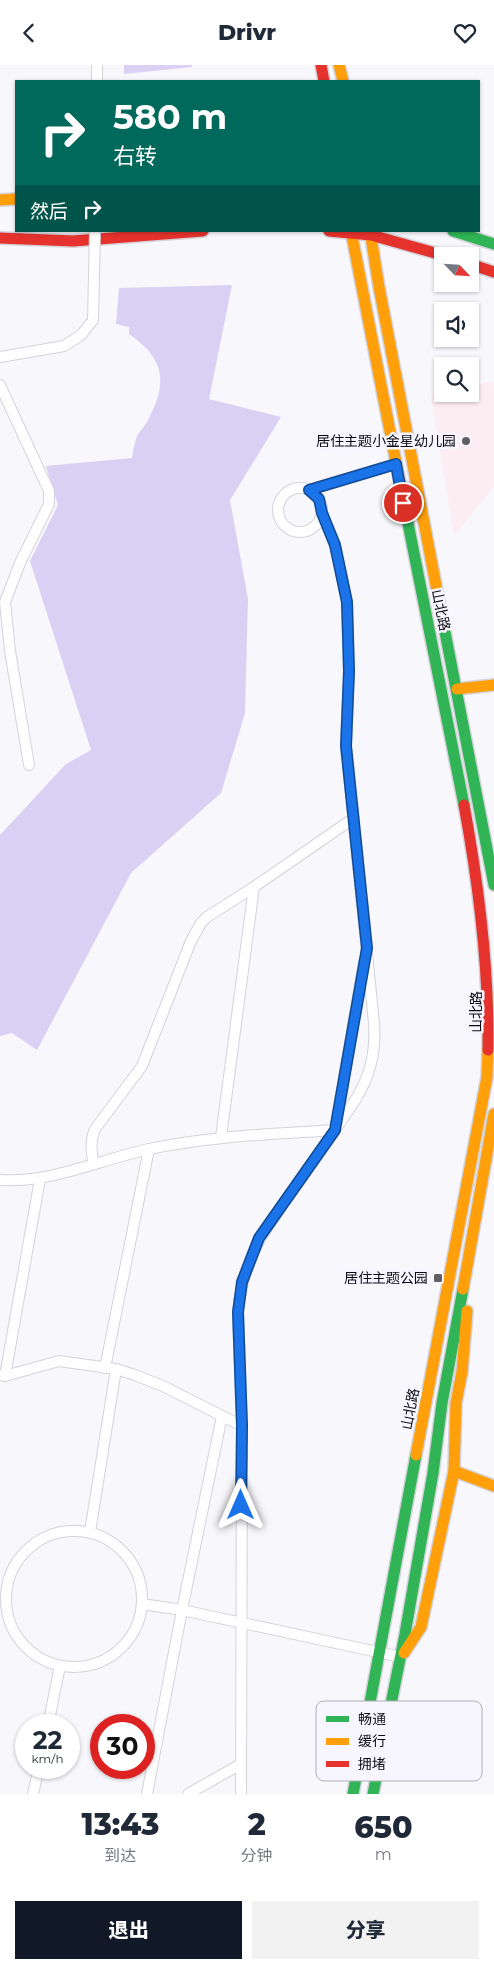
<!DOCTYPE html>
<html lang="zh">
<meta charset="utf-8">
<style>
body{margin:0;font-family:Montserrat,"Noto Sans SC",sans-serif;background:#f2f2f3;color:#1f2937;height:100vh;display:flex;flex-direction:column;font-size:19px;white-space:nowrap}
*{box-sizing:border-box;margin:0}
p{font-size:16px;color:#747a83}
.icon{flex:none;width:28px;height:28px;fill:none;stroke:currentColor;stroke-width:2;stroke-linecap:round;stroke-linejoin:round}
.map{position:relative;height:1729px;overflow:hidden}
.details{display:flex;flex-direction:column;background:#fff;flex:1}
.details>*{flex:none}
.top-card{position:absolute;left:15px;top:15px;width:465px;height:152px;border-radius:0px;box-shadow:0 1px 4px #0004;background:#00695c;color:#fff;overflow:hidden}
.needle{width:32px;rotate:115deg}
.fabs{position:absolute;left:434px;top:182px;display:grid;gap:10px}
.fabs a{display:grid;place-items:center;width:45px;height:45px;border-radius:0px;background:#fff;box-shadow:0 1px 4px #0004;font-size:25px}
.speed{position:absolute;left:15px;top:1649px;display:flex;gap:10px;font-size:25px;font-weight:700;text-align:center}
.speed>*{display:grid;place-content:center;width:65px;height:65px;border-radius:50%;background:#fff;box-shadow:0 1px 4px #0004;line-height:1}
.speed small{font-size:12px;font-weight:400}
.speed .limit{border:8px solid #d22;background:#fff;color:#111}
.pin{position:absolute;display:grid;place-items:center;width:42px;height:42px;color:#fff;margin:-21px;border:2px solid #fff;border-radius:50%;box-shadow:0 1px 5px #0007}
.me{position:absolute;width:55px;margin:-28px;rotate:0deg;stroke-linejoin:round;filter:drop-shadow(0 0 4px #0008)}
.turn{display:flex;align-items:center;gap:18px;height:105px;padding:0 15px;font-size:22px}
.turn .icon{width:65px;height:65px;stroke-width:2.5}
.turn b{display:block;font-size:35px;line-height:42px}
.then{display:flex;align-items:center;height:48px;padding:0 15px;background:#0003;gap:10px;font-size:19px}
.eta{display:flex;justify-content:space-evenly;align-items:center;height:85px;text-align:center}
.eta b{font-size:30px;font-weight:800;line-height:35px}
.action{display:flex;gap:10px;margin-top:auto;padding:10px 15px}
.action a{flex:1;height:58px;border-radius:0px;background:#111827;color:#fff;font-size:20px;font-weight:800;line-height:58px;text-align:center}
.action a+a{background:#f2f2f3;color:#1f2937}
header{display:flex;justify-content:space-between;align-items:center;height:65px;padding:0 15px;background:#fff;font-size:22px;font-weight:800}
.map>svg:first-child{display:block}
</style>
<header><svg class="icon" aria-label="back" viewBox="0 0 24 24"><path d="M15 5l-7 7 7 7"/></svg>Drivr<svg class="icon" aria-label="heart" viewBox="0 0 24 24"><path d="M12 20l-8-8c-3-5 5-10 8-4 3-6 11-1 8 4z"/></svg></header>
<div class="map">
<svg width="494" height="1729" viewBox="0 0 494 1729">
<rect width="100%" height="100%" fill="#f8f7fc"/>
<polygon fill="#fcedf3" points="489,317 494,321 494,421 454,471 431,331 442,328 470,329 470,322"/>
<g fill="#d9d0f4">
<polygon points="124,0 192,0 192,2 124,9"/>
<path d="M232,220L209,334L281,352L230,435L248,534L245,648L221,728L131,808L37,985L12,968L0,971V770L66,699L91,685L30,496L58,440L46,401L132,393C133,387 134,380 136,374C138,367 145,362 148,355C168,317 165,294 129,269V262L116,259L119,223Z"/>
</g>
<g fill="none" stroke-linecap="round" stroke-linejoin="round">
<g stroke="#d4d3da" stroke-width="12">
<g id="street">
<polyline points="97,16 97,0"/>
<polyline points="0,292 64,281 81,270 93,255"/>
<polyline points="0,320 49,426 49,439 20,498 5,537 10,586 29,700"/>
<circle cx="300" cy="445" r="22"/>
<polyline points="309,425 396,399"/>
<polyline points="221,1072 254,822"/>
<path d="M94,1099C91,1086 90,1076 95,1064L142,1001L191,876L201,858L207,852L254,822L354,753"/>
<path d="M0,1115C51,1118 99,1095 149,1084C211,1071 273,1069 335,1065L364,897"/>
<polyline points="105,1303 149,1084"/>
<polyline points="0,1310 5,1311 59,1296 116,1304 135,1310 163,1321 242,1361"/>
<polyline points="5,1311 40,1114"/>
<circle cx="74" cy="1534" r="68"/>
<polyline points="90,1467 116,1304"/>
<polyline points="142,1539 182,1545 401,1592"/>
<polyline points="48,1660 60,1601"/>
<polyline points="33,1729 39,1702"/>
<polyline points="147,1729 182,1545 222,1351"/>
<polyline points="188,1729 241,1699"/>
<path d="M241,1729L242,1361L238,1247C243,1191 268,1159 300,1115C318,1089 337,1063 354,1037C370,1012 376,988 374,958L346,681L349,606L347,537L335,480L322,448"/>
</g>
</g>
<g stroke="#d4d3da" stroke-width="14">
<g id="fast">
<polyline points="453,166 494,179"/>
<polyline points="402,428 464,740"/>
<polyline points="439,536 494,820"/>
<polyline points="353,1729 416,1390"/>
<polyline points="373,1729 405,1569 433,1408 442,1338 463,1224"/>
</g>
</g>
<g stroke="#d4d3da" stroke-width="14">
<g id="slow">
<polyline points="339,0 343,16"/>
<polyline points="0,135 16,134"/>
<polyline points="351,166 402,428"/>
<polyline points="370,166 379,222 439,536"/>
<polyline points="457,624 494,620"/>
<polyline points="463,1224 494,1049"/>
<polyline points="416,1390 487,1012 488,985"/>
<polyline points="454,1406 494,1421"/>
<polyline points="404,1588 421,1562 454,1406 456,1338 462,1307 467,1246"/>
</g>
</g>
<g stroke="#d4d3da" stroke-width="14">
<g id="jam">
<polyline points="321,0 324,16"/>
<polyline points="329,166 371,170 446,191"/>
<polyline points="0,173 73,176 203,166"/>
<polyline points="470,199 494,207"/>
<path d="M464,740C479,821 489,903 488,985"/>
</g>
</g>
<use href="#street" stroke="#fefeff" stroke-width="10"/>
<use href="#fast" stroke="#30b455" stroke-width="11"/>
<use href="#slow" stroke="#ff9f0a" stroke-width="11"/>
<use href="#jam" stroke="#e5322d" stroke-width="11"/>
<g stroke="#d4d3da" stroke-width="12" stroke-linecap="butt">
<polyline id="street-bridge" points="93,255 95,166"/>
</g>
<use href="#street-bridge" stroke="#fefeff" stroke-width="10"/>
</g>
<g fill="none" stroke-linecap="round" stroke-linejoin="round">
<g stroke="#114b97" stroke-width="12">
<polyline id="route" points="241,1440 242,1361 238,1247 242,1217 259,1173 335,1065 367,883 346,681 349,606 347,537 335,480 322,448 319,434 309,425 396,399 403,438"/>
</g>
<use href="#route" stroke="#1a73e8" stroke-width="9"/>
</g>
<g fill="#5f5e64" stroke="#f7f5fe" stroke-width="2">
<circle cx="466" cy="376" r="5"/>
<rect x="433" y="1208" width="10" height="10" rx="2.5"/>
</g>
<g text-anchor="middle" dominant-baseline="central" stroke-width="5" stroke-linejoin="round" paint-order="stroke">
<g font-size="14" fill="#0d0b12" stroke="#f7f5fe" text-anchor="end">
<text x="456" y="376">居住主题小金星幼儿园</text>
<text x="428" y="1213">居住主题公园</text>
</g>
<g font-size="14" fill="#0d0b12" stroke="#f7f5fe">
<text transform="translate(441 545) rotate(78)">山北路</text>
<text transform="translate(476 947) rotate(-90)">山北路</text>
<text transform="translate(410 1344) rotate(-79)">山北路</text>
</g>
</g>
<rect x="316" y="1636" width="166" height="80" rx="8" fill="#f7f5fe" stroke="#b1afb7" stroke-width="1"/>
<rect x="326" y="1651" width="23" height="6" fill="#30b455"/>
<rect x="326" y="1673" width="23" height="7" fill="#ff9f0a"/>
<rect x="326" y="1696" width="23" height="6" fill="#e5322d"/>
<g font-size="14" fill="#0d0b12">
<text x="358" y="1659">畅通</text>
<text x="358" y="1681">缓行</text>
<text x="358" y="1704">拥堵</text>
</g>
</svg>
<div class="fabs">
<a><svg class="needle" viewBox="-14 -14 28 28"><path d="M0-13l5 13h-10z" fill="#e53935"/><path d="M0 13l5-13h-10z" fill="#747a83"/></svg></a>
<a><svg class="icon" aria-label="sound" viewBox="0 0 24 24"><path d="M4 9h4l5-4v14l-5-4H4zM17 9q2 3 0 6"/></svg></a>
<a><svg class="icon" aria-label="search" viewBox="0 0 24 24"><circle cx="10" cy="10" r="6"/><path d="M15 15l6 6"/></svg></a>
</div>
<div class="speed"><div>22<small>km/h</small></div><div class="limit">30</div></div>
<div class="pin" style="left:403px;top:438px;background:#d93025"><svg class="icon" aria-label="arrive" viewBox="0 0 24 24"><path d="M6 21V4h12l-3 4 3 4H6"/></svg></div>
<svg class="me" style="left:241px;top:1440px" viewBox="-20 -20 40 40"><path d="M0-17L14 15 0 8-14 15z" fill="#1a73e8" stroke="#fff" stroke-width="4"/></svg>
<div class="top-card">
<div class="turn"><svg class="icon" aria-label="right" viewBox="0 0 24 24"><path d="M7 20v-9h11M14 6l5 5-5 5"/></svg><div><b>580 m</b>右转</div></div>
<div class="then">然后<svg class="icon" aria-label="right" viewBox="0 0 24 24"><path d="M7 20v-9h11M14 6l5 5-5 5"/></svg></div>
</div>
</div>
<section class="details">
<div class="eta">
<div><b>13:43</b><p>到达</p></div>
<div><b>2</b><p>分钟</p></div>
<div><b>650</b><p>m</p></div>
</div>
<div class="action"><a>退出</a><a>分享</a></div>
</section>
